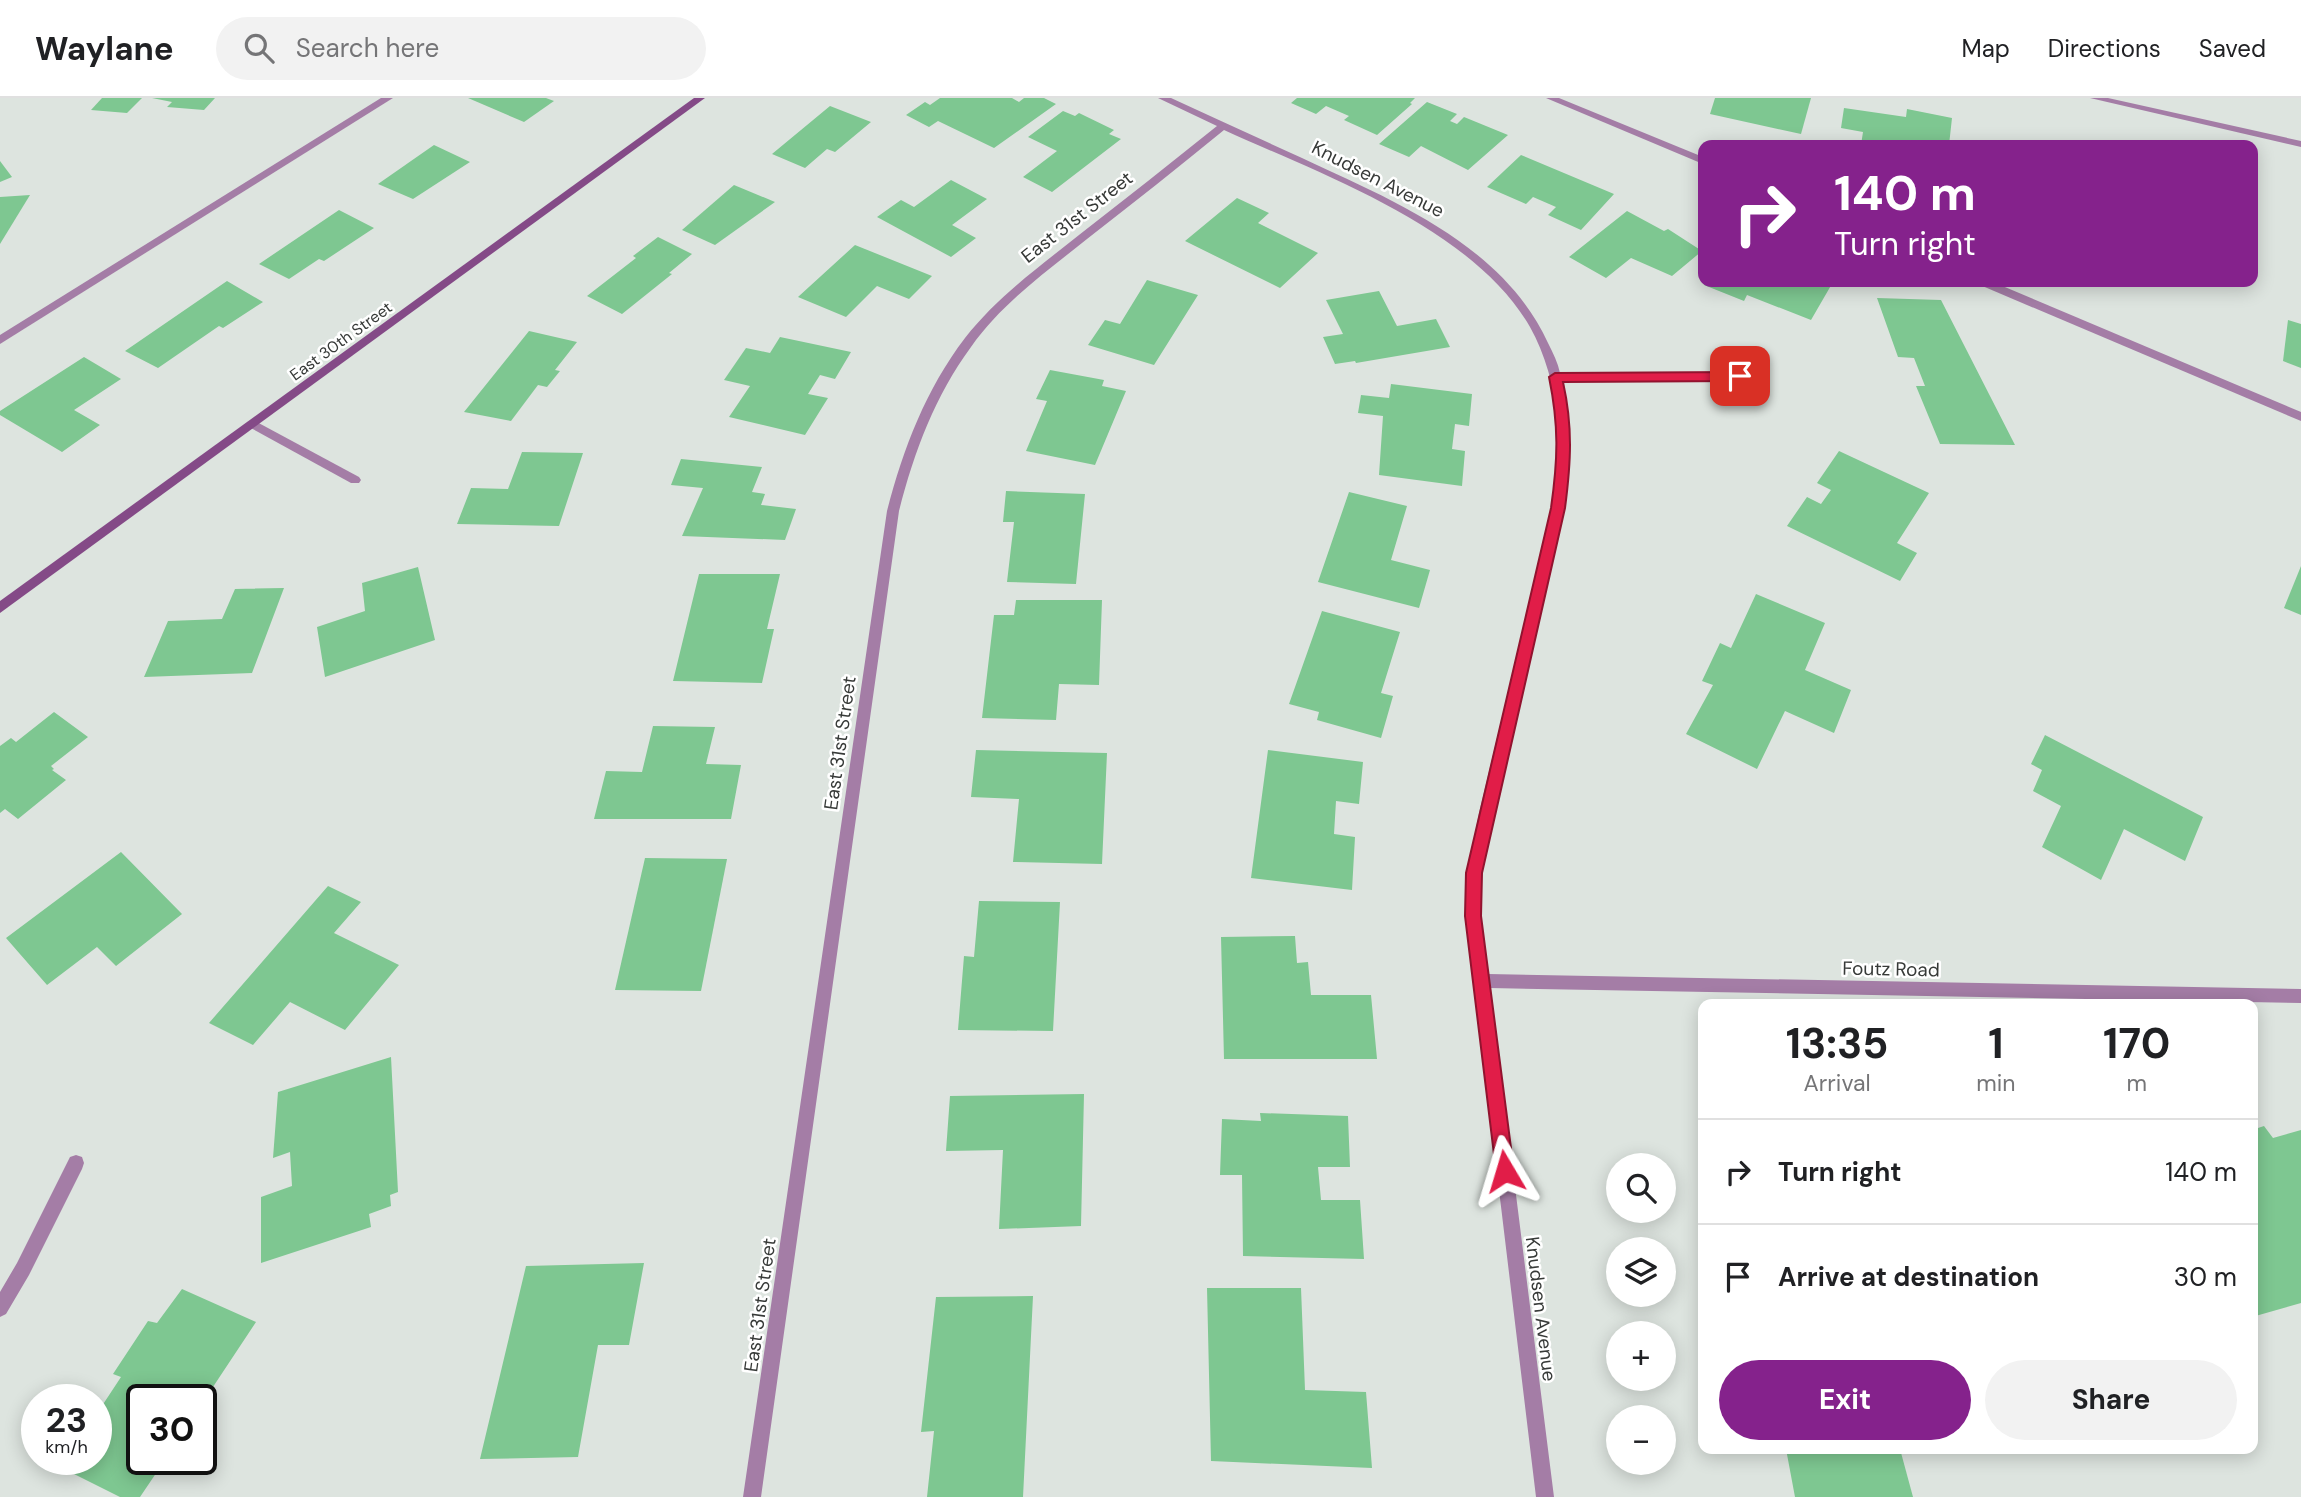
<!DOCTYPE html>
<meta charset="utf-8">
<style>
body{margin:0;font-family:"DM Sans",sans-serif;background:#f2f2f2;color:#202124;height:100vh;display:flex;flex-direction:column;font-size:26px;white-space:nowrap}
*{box-sizing:border-box;margin:0}
p{font-size:23px;color:#757577}
.icon{flex:none;width:38px;height:38px;fill:none;stroke:currentColor;stroke-width:2;stroke-linecap:round;stroke-linejoin:round}
.map{position:relative;flex:1;overflow:hidden}
.side{position:absolute;left:1698px;top:901px;width:560px;height:455px;display:flex;flex-direction:column;background:#fff;border-radius:14px;box-shadow:0 4px 18px #0003}
.side>*{flex:none}
.top-card{position:absolute;left:1698px;top:42px;width:560px;height:147px;border-radius:14px;box-shadow:0 4px 18px #0003;background:#85228c;color:#fff;overflow:hidden}
.buttons{position:absolute;left:1606px;top:1055px;display:grid;gap:14px}
.buttons a{display:grid;place-items:center;width:70px;height:70px;border-radius:50%;background:#fff;box-shadow:0 4px 18px #0003;font-size:35px}
.speed{position:absolute;left:21px;top:1286px;display:flex;gap:14px;font-size:35px;font-weight:700;text-align:center}
.speed>*{display:grid;place-content:center;width:91px;height:91px;border-radius:50%;background:#fff;box-shadow:0 4px 18px #0003;line-height:1}
.speed small{font-size:18px;font-weight:400}
.speed .limit{border:4px solid #111;border-radius:10px;background:#fff;color:#111}
.pin{position:absolute;display:grid;place-items:center;width:60px;height:60px;color:#fff;margin:-30px;border-radius:14px;box-shadow:0 4px 10px #0006}
.me{position:absolute;width:77px;margin:-38px;rotate:353deg;stroke-linejoin:round;filter:drop-shadow(0 0 5px #0008)}
.turn{display:flex;align-items:center;gap:24px;height:147px;padding:0 21px;font-size:32px}
.turn .icon{width:91px;height:91px;stroke-width:2.5}
.turn b{display:block;font-size:49px;line-height:60px}
.eta{display:flex;justify-content:space-evenly;align-items:center;height:119px;text-align:center}
.eta b{font-size:42px;font-weight:700;line-height:49px}
.cta{display:flex;gap:14px;margin-top:auto;padding:14px 21px}
.cta a{flex:1;height:80px;border-radius:42px;background:#85228c;color:#fff;font-size:28px;font-weight:700;line-height:80px;text-align:center}
.cta a+a{background:#f2f2f2;color:#202124}
ul{padding:0;list-style:none}
li{display:flex;align-items:center;gap:21px;height:105px;padding:0 21px;border-top:2px solid #e0e0e0}
li div{flex:1}
li b{display:block;font-size:26px}
li em{font-style:normal}
header{display:flex;align-items:center;gap:42px;box-sizing:border-box;height:98px;padding:0 35px;background:#fff;border-bottom:2px solid #e0e0e0}
header strong{font-size:33px}
nav{display:flex;gap:38px;margin-inline-start:auto;font-size:24px}
.search{width:490px;height:63px;background:#f2f2f2;display:flex;align-items:center;gap:18px;box-sizing:border-box;padding:0 24px;border-radius:38px;color:#757577;font-size:26px}
.map>svg:first-child{display:block}
</style>
<header>
<strong>Waylane</strong>
<div class="search"><svg class="icon" aria-label="search" viewBox="0 0 24 24"><circle cx="10" cy="10" r="6"/><path d="M15 15l6 6"/></svg>Search here</div>
<nav><a>Map</a><a>Directions</a><a>Saved</a></nav>
</header>
<div class="map">
<svg width="2301" height="1399" viewBox="0 0 2301 1399">
<rect width="100%" height="100%" fill="#dde4df"/>
<g fill="#7ec791">
<polygon points="102,0 142,0 127,15 91,12"/>
<polygon points="152,0 215,0 204,12 167,9 172,4"/>
<polygon points="468,0 546,0 554,3 524,24"/>
<polygon points="940,0 1012,0 1019,4 1024,0 1044,0 1056,6 994,50 938,23 929,29 906,17 925,4 930,7"/>
<polygon points="1297,0 1415,0 1410,5 1412,6 1377,37 1344,22 1349,18 1326,8 1316,16 1291,5"/>
<polygon points="1715,0 1811,0 1801,36 1710,16"/>
<polygon points="1427,4 1457,16 1450,23 1457,26 1464,19 1508,37 1468,72 1421,48 1409,59 1379,46"/>
<polygon points="830,8 871,24 835,54 827,51 805,70 772,56"/>
<polygon points="1844,10 1906,19 1907,11 1952,20 1949,47 1929,44 1929,47 1861,47 1863,34 1841,30"/>
<polygon points="1063,13 1075,18 1079,15 1114,32 1109,36 1121,41 1052,94 1023,79 1057,53 1028,39"/>
<polygon points="434,47 470,64 413,101 378,86"/>
<polygon points="1521,57 1614,96 1581,132 1548,117 1556,109 1533,99 1526,106 1487,89"/>
<polygon points="0,63 12,79 0,84"/>
<polygon points="951,82 987,101 952,127 976,140 951,159 877,119 901,102 914,109"/>
<polygon points="734,87 775,104 715,147 682,132"/>
<polygon points="30,97 0,146 0,99"/>
<polygon points="1237,100 1269,115 1258,125 1318,155 1280,190 1185,143"/>
<polygon points="339,112 374,130 324,163 319,161 289,181 259,166"/>
<polygon points="1627,113 1664,133 1668,131 1702,153 1672,178 1631,160 1606,180 1569,159"/>
<polygon points="658,139 692,156 669,175 672,176 622,216 587,198 636,160 633,158"/>
<polygon points="855,147 932,178 909,201 877,188 846,219 798,199"/>
<polygon points="1147,182 1198,197 1154,267 1088,247 1105,222 1120,226"/>
<polygon points="227,183 263,204 223,230 219,228 158,270 125,253"/>
<polygon points="1706,184 1833,184 1811,222 1747,197 1744,203 1704,187"/>
<polygon points="1379,193 1397,228 1436,221 1450,249 1356,265 1355,263 1335,266 1323,239 1343,236 1326,202"/>
<polygon points="1877,200 1941,202 2015,347 1940,346 1916,288 1925,288 1914,260 1898,259"/>
<polygon points="2288,222 2301,226 2301,270 2283,263"/>
<polygon points="529,233 577,244 555,272 560,273 547,289 538,287 511,323 464,314"/>
<polygon points="780,239 851,254 835,281 820,277 808,296 828,300 805,337 729,319 750,288 724,282 746,250 770,255"/>
<polygon points="84,259 121,281 74,312 100,327 62,354 0,317 0,313"/>
<polygon points="1050,272 1104,282 1102,288 1126,293 1095,367 1026,353 1047,303 1036,301"/>
<polygon points="1391,286 1472,296 1469,328 1455,326 1452,351 1465,353 1462,388 1379,377 1383,318 1358,315 1361,297 1389,300"/>
<polygon points="1839,353 1929,395 1897,445 1917,455 1900,483 1787,428 1807,399 1821,406 1831,392 1817,385"/>
<polygon points="522,354 583,355 559,428 457,426 471,390 508,391"/>
<polygon points="681,361 762,369 752,394 765,396 761,407 796,411 785,442 682,438 703,390 671,387"/>
<polygon points="1006,393 1085,396 1076,486 1007,484 1014,424 1003,424"/>
<polygon points="1349,394 1407,408 1391,462 1430,472 1419,510 1318,484"/>
<polygon points="2301,468 2301,517 2284,510"/>
<polygon points="418,469 435,542 325,579 317,529 365,513 362,485"/>
<polygon points="699,476 780,476 767,531 774,531 762,585 673,583"/>
<polygon points="284,490 252,575 144,579 168,523 222,521 235,491"/>
<polygon points="1756,496 1825,525 1805,572 1851,592 1834,635 1785,613 1757,671 1686,636 1713,587 1702,583 1720,545 1731,550"/>
<polygon points="1016,502 1102,502 1099,587 1059,586 1056,622 982,620 994,517 1014,517"/>
<polygon points="1322,513 1400,534 1381,595 1393,598 1381,640 1317,622 1319,614 1289,606"/>
<polygon points="54,614 88,639 51,668 54,671 52,672 66,682 18,721 5,711 0,715 0,648 11,640 16,644"/>
<polygon points="653,628 715,629 706,666 741,667 731,721 594,721 606,673 642,674"/>
<polygon points="2045,637 2203,719 2185,763 2124,731 2101,782 2042,749 2061,708 2033,693 2042,672 2031,666"/>
<polygon points="976,652 1107,655 1102,766 1013,764 1019,701 971,699"/>
<polygon points="1268,652 1363,664 1359,706 1336,703 1334,736 1355,739 1352,792 1251,780"/>
<polygon points="121,754 182,816 116,868 97,849 47,887 6,840"/>
<polygon points="645,760 727,761 701,893 615,892"/>
<polygon points="328,788 361,804 334,835 399,867 345,932 290,904 253,947 209,925"/>
<polygon points="979,803 1060,804 1053,933 958,932 964,858 974,859"/>
<polygon points="1295,838 1297,865 1308,864 1311,897 1371,897 1377,961 1224,961 1221,839"/>
<polygon points="391,959 398,1094 390,1097 391,1108 369,1116 371,1129 261,1165 261,1099 292,1088 290,1054 273,1060 278,994"/>
<polygon points="1084,996 1081,1128 999,1131 1003,1052 946,1053 950,998"/>
<polygon points="1260,1015 1348,1018 1350,1069 1318,1069 1321,1102 1360,1102 1364,1161 1243,1158 1242,1077 1220,1077 1222,1021 1261,1023"/>
<polygon points="2264,1028 2273,1040 2301,1032 2301,1205 2252,1219 2252,1032"/>
<polygon points="644,1165 629,1247 598,1247 578,1359 480,1361 526,1168"/>
<polygon points="1207,1190 1301,1190 1305,1292 1366,1294 1372,1370 1211,1363"/>
<polygon points="182,1191 256,1224 201,1307 201,1302 142,1302 142,1362 165,1362 140,1399 120,1399 62,1370 68,1362 96,1362 96,1317 121,1279 113,1276 148,1223 157,1225"/>
<polygon points="1033,1198 1023,1399 927,1399 934,1333 921,1334 936,1199"/>
<polygon points="1786,1351 1900,1351 1913,1399 1795,1399"/>
</g>
<g fill="none" stroke-linecap="round" stroke-linejoin="round">
<g fill="#a47da6" fill-rule="evenodd">
<polygon points="381,0 393,0 0,246 0,237"/>
<polygon points="1546,0 1559,0 1703,59 1703,66"/>
<polygon points="1979,184 1993,184 2301,314 2301,323 1980,187"/>
</g>
<g fill="#a47da6" fill-rule="evenodd">
<path d="M1158,0H1171C1215,20 1258,40 1302,60C1394,103 1503,147 1548,245C1553,255 1558,265 1560,275L1740,274L1746,278L1740,282L1562,283C1573,332 1571,360 1564,410L1493,715L1481,775L1480,818L1488,876L2301,891V905L1490,890L1554,1399H1536L1466,818L1467,775L1479,715L1552,410C1556,381 1562,349 1558,320C1554,288 1545,256 1530,229C1473,130 1323,77 1224,32C1179,69 1133,105 1087,141C1046,174 1002,205 971,249C935,298 914,354 899,413L761,1399H743L887,413C903,351 926,291 965,240C997,199 1039,169 1079,137C1125,101 1171,65 1217,28Z"/>
<polygon points="2090,0 2108,0 2301,43 2301,49"/>
<polygon points="253,322 359,379 361,382 359,385 351,385 249,329 247,326"/>
<polygon points="76,1057 82,1059 84,1065 82,1071 29,1177 6,1216 0,1219 0,1194 17,1165 70,1059"/>
</g>
<polygon fill="#844a87" fill-rule="evenodd" points="694,0 705,0 0,515 0,503"/>
</g>
<path fill="#e11d48" stroke="#92132f" stroke-width="2" d="M1740,274L1747,278L1740,283L1563,284C1573,329 1571,364 1565,410L1482,775L1481,818L1514,1073L1511,1080L1505,1083L1498,1080L1496,1073L1465,818L1466,775L1551,410C1558,361 1559,328 1549,279L1555,275Z"/>
<g text-anchor="middle" dominant-baseline="central" stroke-width="5" stroke-linejoin="round" paint-order="stroke">
<g font-size="16" fill="#373a38" stroke="#fff">
<text transform="translate(341 243) rotate(-36)">East 30th Street</text>
</g>
<g font-size="19" fill="#373a38" stroke="#fff">
<text transform="translate(1378 81) rotate(27)">Knudsen Avenue</text>
<text transform="translate(1077 119) rotate(-38)">East 31st Street</text>
<text transform="translate(840 645) rotate(-82)">East 31st Street</text>
<text transform="translate(1891 871) rotate(1)">Foutz Road</text>
<text transform="translate(760 1207) rotate(-82)">East 31st Street</text>
<text transform="translate(1541 1211) rotate(83)">Knudsen Avenue</text>
</g>
</g>
</svg>
<div class="buttons">
<a><svg class="icon" aria-label="search" viewBox="0 0 24 24"><circle cx="10" cy="10" r="6"/><path d="M15 15l6 6"/></svg></a>
<a><svg class="icon" aria-label="layers" viewBox="0 0 24 24"><path d="M12 4l9 5-9 5-9-5zM3 14l9 5 9-5"/></svg></a>
<a>+</a>
<a>−</a>
</div>
<div class="speed"><div>23<small>km/h</small></div><div class="limit">30</div></div>
<div class="pin" style="left:1740px;top:278px;background:#d93025"><svg class="icon" aria-label="arrive" viewBox="0 0 24 24"><path d="M6 21V4h12l-3 4 3 4H6"/></svg></div>
<svg class="me" style="left:1505px;top:1073px" viewBox="-20 -20 40 40"><path d="M0-17L14 15 0 8-14 15z" fill="#e11d48" stroke="#fff" stroke-width="4"/></svg>
<div class="top-card">
<div class="turn"><svg class="icon" aria-label="right" viewBox="0 0 24 24"><path d="M7 20v-9h11M14 6l5 5-5 5"/></svg><div><b>140 m</b>Turn right</div></div>
</div>
<section class="side">
<div class="eta">
<div><b>13:35</b><p>Arrival</p></div>
<div><b>1</b><p>min</p></div>
<div><b>170</b><p>m</p></div>
</div>
<ul>
<li><svg class="icon" aria-label="right" viewBox="0 0 24 24"><path d="M7 20v-9h11M14 6l5 5-5 5"/></svg><div><b>Turn right</b></div><em>140 m</em></li>
<li><svg class="icon" aria-label="arrive" viewBox="0 0 24 24"><path d="M6 21V4h12l-3 4 3 4H6"/></svg><div><b>Arrive at destination</b></div><em>30 m</em></li>
</ul>
<div class="cta"><a>Exit</a><a>Share</a></div>
</section>
</div>
